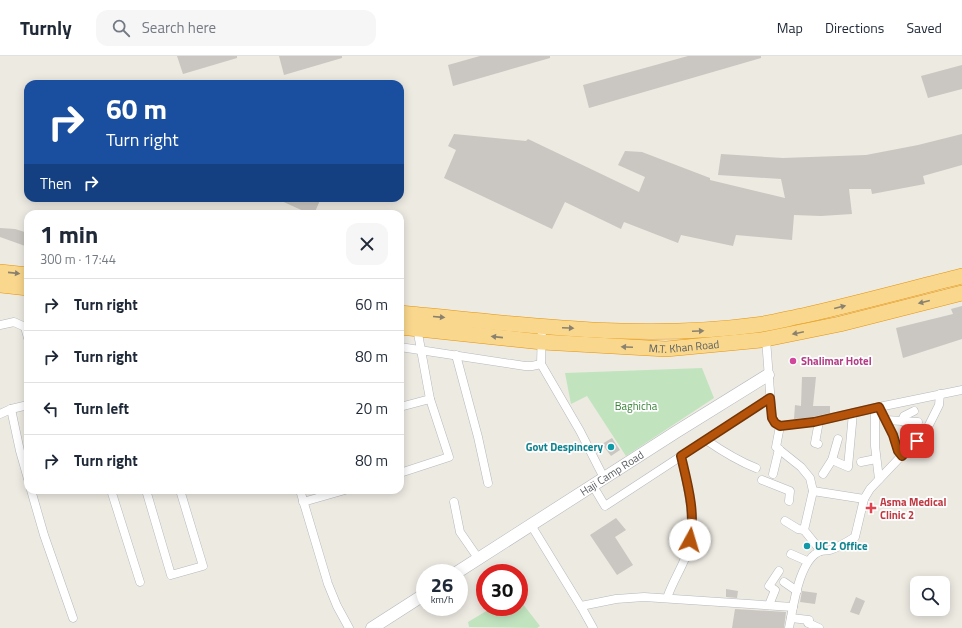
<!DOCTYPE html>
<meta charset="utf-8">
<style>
body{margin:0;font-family:"Titillium Web",sans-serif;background:#f6f6f7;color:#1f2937;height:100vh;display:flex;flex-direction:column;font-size:15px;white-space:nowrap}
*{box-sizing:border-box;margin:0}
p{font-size:13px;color:#747a83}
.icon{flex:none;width:22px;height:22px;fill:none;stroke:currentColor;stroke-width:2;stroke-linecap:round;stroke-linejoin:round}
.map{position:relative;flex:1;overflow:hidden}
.details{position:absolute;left:24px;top:154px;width:380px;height:284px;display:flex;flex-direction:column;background:#fff;border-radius:12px;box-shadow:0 2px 10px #0003}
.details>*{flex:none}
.hud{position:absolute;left:24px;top:24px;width:380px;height:122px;border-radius:12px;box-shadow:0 2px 10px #0003;background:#1a4fa0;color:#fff;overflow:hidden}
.controls{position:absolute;left:910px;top:520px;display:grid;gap:8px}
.controls a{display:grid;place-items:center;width:40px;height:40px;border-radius:8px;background:#fff;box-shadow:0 2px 10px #0003;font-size:20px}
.speed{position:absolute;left:416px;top:508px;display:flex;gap:8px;font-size:20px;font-weight:700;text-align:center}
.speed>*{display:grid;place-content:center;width:52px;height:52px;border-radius:50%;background:#fff;box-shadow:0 2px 10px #0003;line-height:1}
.speed small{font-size:10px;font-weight:400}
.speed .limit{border:6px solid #d22;background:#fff;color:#111}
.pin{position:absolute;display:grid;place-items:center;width:34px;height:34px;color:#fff;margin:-17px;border-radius:8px;box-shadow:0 2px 6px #0006}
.me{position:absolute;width:44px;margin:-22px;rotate:6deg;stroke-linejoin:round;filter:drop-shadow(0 0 3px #0008)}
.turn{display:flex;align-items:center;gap:14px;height:84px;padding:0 16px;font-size:18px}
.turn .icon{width:52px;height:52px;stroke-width:2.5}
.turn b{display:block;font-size:28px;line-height:34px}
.then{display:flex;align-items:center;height:38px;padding:0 16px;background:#0003;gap:8px;font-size:15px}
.round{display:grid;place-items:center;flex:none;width:42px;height:42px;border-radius:12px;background:#f6f6f7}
.head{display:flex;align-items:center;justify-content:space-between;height:68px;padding:0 16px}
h1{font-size:24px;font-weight:700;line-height:30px}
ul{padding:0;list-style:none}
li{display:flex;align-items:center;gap:12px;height:52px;padding:0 16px;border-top:1px solid #e0e1e3}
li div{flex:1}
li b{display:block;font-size:15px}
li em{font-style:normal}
header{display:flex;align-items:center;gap:24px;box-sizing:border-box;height:56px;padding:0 20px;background:#fff;border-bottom:1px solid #e0e1e3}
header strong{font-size:19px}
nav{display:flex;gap:22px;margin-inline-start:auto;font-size:14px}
.search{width:280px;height:36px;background:#f6f6f7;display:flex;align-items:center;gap:10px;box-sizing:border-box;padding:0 14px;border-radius:12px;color:#747a83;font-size:15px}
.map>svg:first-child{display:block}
</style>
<header>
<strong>Turnly</strong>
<div class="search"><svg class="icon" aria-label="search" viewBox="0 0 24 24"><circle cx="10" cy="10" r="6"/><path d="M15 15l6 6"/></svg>Search here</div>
<nav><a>Map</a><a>Directions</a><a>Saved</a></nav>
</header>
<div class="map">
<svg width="962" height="572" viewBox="0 0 962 572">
<rect width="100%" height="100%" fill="#edeae2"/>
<g fill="#c1e4bf">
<polygon points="702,312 714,342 626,400 587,340 571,348 565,317"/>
<polygon points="519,543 540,570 537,572 469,571 468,566 493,551 519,551"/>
</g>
<g fill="#cac6c1">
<polygon points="177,0 237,0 237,2 183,18"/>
<polygon points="279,0 342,0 342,2 284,19"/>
<polygon points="480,0 550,0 550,2 453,30 448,9"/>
<polygon points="688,0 761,0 761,2 589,52 583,29"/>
<polygon points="962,9 962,33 928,42 921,20"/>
<polygon points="454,78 526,85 528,83 639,136 645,121 618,109 625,95 642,96 710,122 710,124 785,142 781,123 718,119 721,98 783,102 866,99 918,89 962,78 962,109 923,120 925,128 872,138 871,133 849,133 852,158 821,160 794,159 792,184 736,179 733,190 681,179 678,187 624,166 621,173 565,146 552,173 444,122 456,94 448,90"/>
<polygon points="275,142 321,142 314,158 310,158"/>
<polygon points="0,172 15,173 28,177 28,191 0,181"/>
<polygon points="962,250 962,283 903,302 896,272 953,258 951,253"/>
<polygon points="802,321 816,321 813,350 830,350 830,357 813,361 794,363 795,349 801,350"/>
<polygon points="612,382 620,394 611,400 602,388"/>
<polygon points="616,462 626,474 615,481 633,509 617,519 590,479"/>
<polygon points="726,533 738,535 737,542 726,541"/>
<polygon points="802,535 817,537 815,548 800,546"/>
<polygon points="856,541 865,545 859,559 850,556"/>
<polygon points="735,553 786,556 784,572 732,572"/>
</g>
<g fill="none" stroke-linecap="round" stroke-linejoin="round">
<g stroke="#b5b8bc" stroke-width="9">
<g id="street">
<polyline points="0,269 14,266 25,271 28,282"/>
<polyline points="542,271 541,308 580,375 604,422"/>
<polyline points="766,283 772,362 775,367 780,370 814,366 879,351 962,334"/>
<polyline points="400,291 525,310 532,310 541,308"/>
<polyline points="456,299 478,381 488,427"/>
<polyline points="400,351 430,343 417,272"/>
<polyline points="879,351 893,379 898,395 902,400"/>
<polyline points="875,352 875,390 879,423"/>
<polyline points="11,353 20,395 28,423"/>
<polyline points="0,358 11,353 28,349"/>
<polyline points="886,364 918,366"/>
<polyline points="902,365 904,360 914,355"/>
<polyline points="780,370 776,391 801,411 810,422 813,435 804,474 821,495"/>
<path d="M706,384C722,395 738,405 756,412"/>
<polyline points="818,388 815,387 819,365"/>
<polyline points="832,404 848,411 853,357"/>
<polyline points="861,406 876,403"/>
<polyline points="400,417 449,401 430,343"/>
<polyline points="773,418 779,393"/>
<polyline points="823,418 832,404 838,383"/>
<polyline points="762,424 790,435 789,445"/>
<polyline points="593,430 605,450 770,342"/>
<polyline points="31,434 44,479 73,562"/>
<polyline points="111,434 140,526"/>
<polyline points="146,434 171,519 203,510 180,434"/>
<polyline points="300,434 328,528 337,550 349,572"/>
<polyline points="813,435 864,443"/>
<polyline points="303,446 345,434"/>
<polyline points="454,446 460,476 478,502"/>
<polyline points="785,465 798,473 804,474"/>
<polyline points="531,469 583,554 593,572"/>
<polyline points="791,498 807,505"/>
<polyline points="784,526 797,535"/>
<path d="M667,542C672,527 680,515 686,500C698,468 688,432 681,400"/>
<polyline points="769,549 775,534 769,530 779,515"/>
<polyline points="581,550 616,543 644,541 793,551"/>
<polyline points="791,562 809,564 808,567 819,572"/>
<path d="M789,572C793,552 799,502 821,495C824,494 827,495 830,494C839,491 847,486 855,481L864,443L870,433L927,373L939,349L940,338"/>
</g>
</g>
<g stroke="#b4b7bc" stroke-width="13">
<g id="secondary">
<path id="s1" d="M456,517L676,376L768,319"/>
<polyline points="372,572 425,538"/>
</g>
</g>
<g stroke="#e79408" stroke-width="16">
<g id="highway">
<polyline points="0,216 28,219"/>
<polyline points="0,229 28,232"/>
<path d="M400,257C518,268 638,285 756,269C773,267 790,262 806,259C859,247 910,233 962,220"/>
<path id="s2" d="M400,271L542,286L666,293L761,284L840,268L962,237"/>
</g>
</g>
<use href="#street" stroke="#fff" stroke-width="8"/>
<use href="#secondary" stroke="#fff" stroke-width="12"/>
<use href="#highway" stroke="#f9d78d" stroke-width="15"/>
</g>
<defs><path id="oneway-solid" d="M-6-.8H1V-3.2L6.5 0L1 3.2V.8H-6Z"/></defs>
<g fill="#8a826f">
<use href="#oneway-solid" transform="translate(14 217) rotate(6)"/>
<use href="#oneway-solid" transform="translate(924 246) rotate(166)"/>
<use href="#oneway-solid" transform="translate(840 251) rotate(-14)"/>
<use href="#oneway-solid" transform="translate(439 261) rotate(5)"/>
<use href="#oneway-solid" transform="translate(568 272) rotate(3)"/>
<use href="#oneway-solid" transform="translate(698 275) rotate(-3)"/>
<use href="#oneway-solid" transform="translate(798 277) rotate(168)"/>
<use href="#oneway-solid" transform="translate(497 281) rotate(-174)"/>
<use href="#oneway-solid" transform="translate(627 291) rotate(-177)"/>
</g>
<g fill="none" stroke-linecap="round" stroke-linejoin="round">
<g stroke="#753606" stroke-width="10">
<path id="route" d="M690,484C696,457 687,426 681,400L770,342L772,362L775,367L780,370L814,366L879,351L893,379L898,395L902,400L917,385"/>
</g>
<use href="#route" stroke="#b45309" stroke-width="7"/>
</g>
<circle fill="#d1479c" stroke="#fff" stroke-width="1.5" cx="793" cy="305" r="4"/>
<g fill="#0f9aa8" stroke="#fff" stroke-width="1.5">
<circle cx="611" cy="391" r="4"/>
<circle cx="807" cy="490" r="4"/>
</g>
<path fill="#e0444e" stroke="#fff" stroke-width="1.5" d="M869 446h4v4h4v4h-4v4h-4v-4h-4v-4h4z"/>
<g text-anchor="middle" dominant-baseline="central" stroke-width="3.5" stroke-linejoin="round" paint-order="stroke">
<g font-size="11" fill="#5a5e62" stroke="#fff">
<text stroke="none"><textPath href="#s2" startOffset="285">M.T. Khan Road</textPath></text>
<text stroke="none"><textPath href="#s1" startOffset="185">Haji Camp Road</textPath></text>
</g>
<g font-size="11" font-weight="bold" fill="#b23c85" stroke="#fff" text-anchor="start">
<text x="801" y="305">Shalimar Hotel</text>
</g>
<g font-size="11" fill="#398438" stroke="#fff">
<text x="636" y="350">Baghicha</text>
</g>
<g font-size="11" font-weight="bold" fill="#0d838f" stroke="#fff" text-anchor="end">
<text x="603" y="391">Govt Despincery</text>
<text x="815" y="490" text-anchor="start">UC 2 Office</text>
</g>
<g font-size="11" font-weight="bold" fill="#be3a42" stroke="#fff" text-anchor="start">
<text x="880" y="446">Asma Medical<tspan x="880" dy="13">Clinic 2</tspan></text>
</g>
</g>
</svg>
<div class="controls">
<a><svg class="icon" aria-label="search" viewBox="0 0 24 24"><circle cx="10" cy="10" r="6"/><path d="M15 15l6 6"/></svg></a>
</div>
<div class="speed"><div>26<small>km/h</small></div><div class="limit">30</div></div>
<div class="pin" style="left:917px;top:385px;background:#d93025"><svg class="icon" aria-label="arrive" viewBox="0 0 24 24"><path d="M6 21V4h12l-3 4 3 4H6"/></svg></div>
<svg class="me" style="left:690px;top:484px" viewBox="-20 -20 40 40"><circle r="19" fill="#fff"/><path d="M0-13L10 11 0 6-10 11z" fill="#b45309"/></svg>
<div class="hud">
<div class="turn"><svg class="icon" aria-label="right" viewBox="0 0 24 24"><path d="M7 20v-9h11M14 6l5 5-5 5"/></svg><div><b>60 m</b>Turn right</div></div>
<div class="then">Then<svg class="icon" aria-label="right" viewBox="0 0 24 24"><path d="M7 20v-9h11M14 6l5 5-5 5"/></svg></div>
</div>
<section class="details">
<div class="head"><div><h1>1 min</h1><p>300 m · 17:44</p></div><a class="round"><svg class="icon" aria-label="close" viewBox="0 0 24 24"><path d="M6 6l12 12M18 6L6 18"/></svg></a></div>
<ul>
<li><svg class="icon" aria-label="right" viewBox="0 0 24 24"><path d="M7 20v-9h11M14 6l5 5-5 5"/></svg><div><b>Turn right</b></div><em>60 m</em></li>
<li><svg class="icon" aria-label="right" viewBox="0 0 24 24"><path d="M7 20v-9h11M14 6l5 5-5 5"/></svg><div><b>Turn right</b></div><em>80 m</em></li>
<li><svg class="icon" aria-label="left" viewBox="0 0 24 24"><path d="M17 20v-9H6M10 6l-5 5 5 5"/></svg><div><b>Turn left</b></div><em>20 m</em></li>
<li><svg class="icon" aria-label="right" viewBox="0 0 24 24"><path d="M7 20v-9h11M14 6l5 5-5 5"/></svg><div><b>Turn right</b></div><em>80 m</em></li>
</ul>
</section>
</div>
